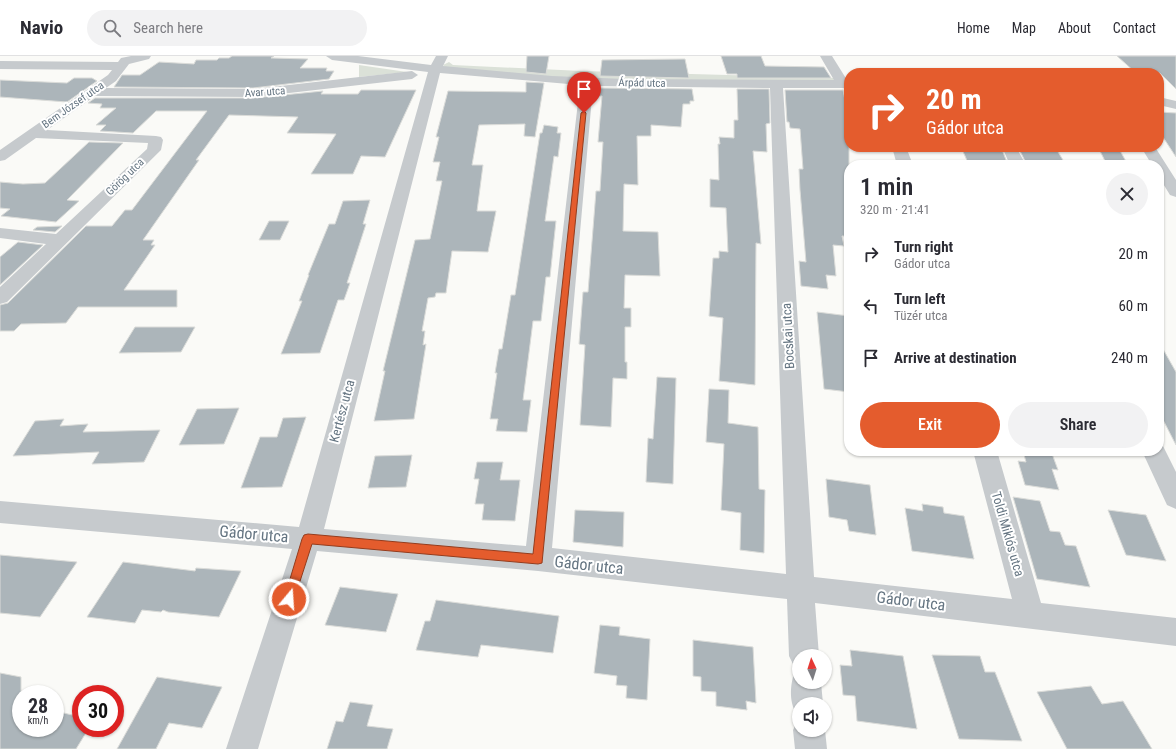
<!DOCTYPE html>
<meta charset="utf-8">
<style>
body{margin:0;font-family:"Roboto Condensed",sans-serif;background:#f2f2f3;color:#2b2b33;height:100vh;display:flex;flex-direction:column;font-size:15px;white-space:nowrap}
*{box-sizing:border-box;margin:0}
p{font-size:13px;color:#7c7c81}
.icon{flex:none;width:22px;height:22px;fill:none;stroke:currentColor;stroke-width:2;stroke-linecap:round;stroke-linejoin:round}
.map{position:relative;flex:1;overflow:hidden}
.side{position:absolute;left:844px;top:104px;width:320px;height:296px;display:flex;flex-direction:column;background:#fff;border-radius:16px;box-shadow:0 1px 3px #0004}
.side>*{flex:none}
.hud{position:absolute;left:844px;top:12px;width:320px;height:84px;border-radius:16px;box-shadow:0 1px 3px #0004;background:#e45c2d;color:#fff;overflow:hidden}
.needle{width:26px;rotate:356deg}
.buttons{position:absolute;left:792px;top:593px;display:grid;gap:8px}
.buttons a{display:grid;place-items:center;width:40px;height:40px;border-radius:50%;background:#fff;box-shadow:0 1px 3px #0004;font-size:20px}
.speed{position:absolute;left:12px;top:629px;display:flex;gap:8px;font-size:20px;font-weight:700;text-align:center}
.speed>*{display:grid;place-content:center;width:52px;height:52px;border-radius:50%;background:#fff;box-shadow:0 1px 3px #0004;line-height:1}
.speed small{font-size:10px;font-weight:400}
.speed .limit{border:6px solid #d22;background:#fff;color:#111}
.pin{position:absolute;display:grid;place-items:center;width:34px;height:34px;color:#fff;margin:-41px -17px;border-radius:50% 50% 50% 0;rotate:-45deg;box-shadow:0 0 4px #0007}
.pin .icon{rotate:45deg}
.me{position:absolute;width:44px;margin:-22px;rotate:18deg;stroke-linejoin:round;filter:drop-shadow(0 0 3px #0008)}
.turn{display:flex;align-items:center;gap:14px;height:84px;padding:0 16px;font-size:18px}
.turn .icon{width:52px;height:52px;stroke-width:2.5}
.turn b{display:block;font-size:28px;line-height:34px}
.round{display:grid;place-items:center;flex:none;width:42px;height:42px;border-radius:21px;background:#f2f2f3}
.summary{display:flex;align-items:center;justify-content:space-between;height:68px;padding:0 16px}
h1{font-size:24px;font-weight:600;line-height:30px}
.cta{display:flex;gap:8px;margin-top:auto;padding:8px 16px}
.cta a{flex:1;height:46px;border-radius:24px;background:#e45c2d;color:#fff;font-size:16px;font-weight:600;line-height:46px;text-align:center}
.cta a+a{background:#f2f2f3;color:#2b2b33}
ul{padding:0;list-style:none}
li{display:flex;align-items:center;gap:12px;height:52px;padding:0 16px}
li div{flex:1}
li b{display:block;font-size:15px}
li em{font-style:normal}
header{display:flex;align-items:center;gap:24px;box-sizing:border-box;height:56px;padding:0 20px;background:#fff;border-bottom:1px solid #e1e1e2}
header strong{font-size:19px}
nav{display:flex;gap:22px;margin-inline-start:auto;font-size:14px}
.search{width:280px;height:36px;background:#f2f2f3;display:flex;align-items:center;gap:10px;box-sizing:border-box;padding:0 14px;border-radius:22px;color:#7c7c81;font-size:15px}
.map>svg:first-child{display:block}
</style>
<header>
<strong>Navio</strong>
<div class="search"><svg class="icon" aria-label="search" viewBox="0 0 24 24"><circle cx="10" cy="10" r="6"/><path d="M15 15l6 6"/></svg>Search here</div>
<nav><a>Home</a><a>Map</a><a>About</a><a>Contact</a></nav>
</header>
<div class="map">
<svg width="1176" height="693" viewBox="0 0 1176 693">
<rect width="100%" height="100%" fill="#fafaf7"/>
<g fill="#dbe1d8">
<polygon points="449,6 453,9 582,15 834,22 838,26 587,24 448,14 443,9"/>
<polygon points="359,9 407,16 359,21"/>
</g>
<g fill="#acb5ba" stroke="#dbdcd9">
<polygon points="232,0 274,0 271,2 308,3 300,12 327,12 326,15 334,15 329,23 253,32 114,31 122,19 140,19 159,6 194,8 196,4 217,4 219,2 229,2"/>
<polygon points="527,0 549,0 546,18 526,16"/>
<polygon points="721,0 761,0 765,10 824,11 831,22 737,22 737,18 727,18"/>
<polygon points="1117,0 1176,0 1176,33 1160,17 1136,17"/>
<polygon points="685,3 689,22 600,20 602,4"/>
<polygon points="74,22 92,22 97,25 67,46 0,41 0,24 67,27"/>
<polygon points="526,26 544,27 535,81 524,80 525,68 479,69 472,109 483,109 477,155 496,155 488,196 452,195 446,237 436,237 435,241 428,242 422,275 425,275 423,289 426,288 414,363 374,365 385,315 383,315 415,184 430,183 442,125 436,125 440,106 433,106 439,81 436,81 448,35 526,36"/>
<polygon points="599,32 692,33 694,45 690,45 690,48 683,48 681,71 651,69 651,80 637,80 638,129 624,128 623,175 658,176 660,220 625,219 624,252 631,252 631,271 625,271 625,306 627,306 627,323 613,322 611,371 580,369 585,289 579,288 583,236 588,236 596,135 600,135 603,86 598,86 602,40 598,40"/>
<polygon points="737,33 769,33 770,67 766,68 767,96 753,95 761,188 756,187 755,329 719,325 723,262 709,260 713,202 719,202 719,195 728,196 726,152 710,151 710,123 719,124 718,88 720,88 719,81 734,82 734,64 738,64"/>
<polygon points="361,34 416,34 385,101 361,100 353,118 311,118 336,78 287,77 298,61 229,59 196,104 199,104 143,184 154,184 151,189 155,189 124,234 177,234 177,251 78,251 66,267 21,268 14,275 0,275 0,249 8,247 86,170 112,170 125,154 132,154 207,55 156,55 133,77 100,75 106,69 96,69 116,52 100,52 102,48 88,47 95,42 253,42 323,35 321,38 358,38"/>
<polygon points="785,34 843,34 847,55 849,55 849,180 842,180 844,190 833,189 836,220 826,219 828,233 801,230 799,205 806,206 800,134 799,113 803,113 800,73 790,72 789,66 787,66"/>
<polygon points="1159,56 1176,57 1176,101 1159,75"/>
<polygon points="544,69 558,71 557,77 561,77 558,101 554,100 545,165 556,165 550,221 546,221 541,265 533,265 523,344 531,344 527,376 496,375 498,363 490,363 497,317 495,317 499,293 502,293 511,239 515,239 540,77 542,77"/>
<polygon points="89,86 123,87 67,144 79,145 56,166 1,160 10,153 0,152 0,126 23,128 45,127"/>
<polygon points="961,91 1001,91 1008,109 969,109"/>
<polygon points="1018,91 1055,91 1066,109 1027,109"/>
<polygon points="1098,91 1118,91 1128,109 1107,109"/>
<polygon points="370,144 363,168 366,168 347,227 350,227 344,244 338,244 320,297 281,298 302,245 299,245 309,219 308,219 329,168 335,168 343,145"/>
<polygon points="269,165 289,165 280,184 259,184"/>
<polygon points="62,170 55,176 33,174 37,171"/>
<polygon points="18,186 43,189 0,229 0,201"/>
<polygon points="817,256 849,260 849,336 824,333"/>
<polygon points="135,271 195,271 181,296 119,297"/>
<polygon points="1159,286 1176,316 1176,389 1159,356"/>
<polygon points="657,321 676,322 673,428 646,426 648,382 653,383"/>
<polygon points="709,333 729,334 728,367 758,371 759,433 765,434 764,497 740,494 741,457 721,454 724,388 706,386"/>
<polygon points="239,352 224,388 179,389 197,353"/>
<polygon points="306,361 282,431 241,432 260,381 277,381 283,362"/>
<polygon points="64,363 60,370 88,368 83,376 160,374 144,406 92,408 99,396 13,400 35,365"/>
<polygon points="1023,395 1051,395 1058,414 1052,413 1059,434 1025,429 1018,405 1026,406"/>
<polygon points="412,399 406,431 368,432 375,400"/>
<polygon points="477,406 503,406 500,424 520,424 515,465 482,464 484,448 475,448 479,423 474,423"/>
<polygon points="826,423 870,429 876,479 849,475 847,464 829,461"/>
<polygon points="1013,441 1040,445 1050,475 1060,476 1065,489 1076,490 1090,531 1037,523"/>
<polygon points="922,448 943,451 944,457 964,460 974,503 912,495 905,452 923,455"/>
<polygon points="575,454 624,456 623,491 573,486"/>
<polygon points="1108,454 1146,459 1166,505 1126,499"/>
<polygon points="0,499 77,506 40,561 0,557"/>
<polygon points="123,506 195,515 196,512 241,515 219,561 168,556 163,554 161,556 142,554 135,567 87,561"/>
<polygon points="340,531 398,538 386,576 325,569"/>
<polygon points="436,544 559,560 553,597 481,589 478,601 416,594 425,565 430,565"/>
<polygon points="600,569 620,571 619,579 650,583 647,644 626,642 627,630 616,629 617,620 594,617"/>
<polygon points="693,584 753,591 756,647 746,645 747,654 716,650 716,636 701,635 701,621 693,620"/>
<polygon points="850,594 903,600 917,673 857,665 855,640 843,639 840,609 852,610"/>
<polygon points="932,599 980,600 985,616 995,616 1022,685 959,683"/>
<polygon points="0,617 21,621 21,672 55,672 55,655 81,661 81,672 89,672 76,693 0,693"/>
<polygon points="157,621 222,631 202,672 169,667 156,693 117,693"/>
<polygon points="1091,630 1102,648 1123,645 1152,693 1067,693 1037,636"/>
<polygon points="350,646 373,649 367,670 393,673 387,693 327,693 336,665 343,666"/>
</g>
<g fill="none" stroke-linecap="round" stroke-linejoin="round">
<g fill="#c6cacd" fill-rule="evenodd">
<polygon points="131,0 151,0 149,3 129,8 116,25 106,32 253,33 412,15 418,19 412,23 253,41 95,40 47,74 156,80 161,81 163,84 161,94 7,246 0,248 0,231 46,188 0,182 0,172 56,178 147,93 148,87 36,82 5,104 0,105 0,94 108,19 112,14 0,13 0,5 118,6 121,2"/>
<path d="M326,0H358L431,9L436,0H448L443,10L552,20L625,23L834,24L820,0H832L847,24H849V32H783L814,521L1012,543L973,395H997L1041,547L1176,562V590L815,547L819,600H799V613L794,610L789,600L787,543L538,515L317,495L258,693H226L292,493L0,467V445L299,471L428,16L332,4ZM440,17L580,29L526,490L324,473ZM593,30L770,32L786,518L552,492Z"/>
<polygon points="1159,41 1176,45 1176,53 1159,49"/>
<polygon points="892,91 906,91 913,109 897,109"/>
<polygon points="1002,91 1016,91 1026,109 1010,109"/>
<polygon points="1141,91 1155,91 1176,124 1176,141 1170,139 1159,121 1159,109 1152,109"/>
<polygon points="1159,387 1162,388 1176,416 1176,453 1167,449 1142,395 1159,395"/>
<path d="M799,614V626H821L823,648H799V660C788,650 790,627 795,615Z"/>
<polygon points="799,662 799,674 825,674 827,693 795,693 793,674"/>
</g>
</g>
<polygon fill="#e45c2d" stroke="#943c1d" points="584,55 586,57 542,507 538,508 312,488 293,547 289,549 285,547 284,543 302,483 304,479 308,478 533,498 581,57"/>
<g text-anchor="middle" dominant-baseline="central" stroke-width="4" stroke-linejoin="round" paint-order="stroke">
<g font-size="11" fill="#657582" stroke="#fff">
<text transform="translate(642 27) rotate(1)">Árpád utca</text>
<text transform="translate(265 36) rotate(-4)">Avar utca</text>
<text transform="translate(73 49) rotate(-35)">Bem József utca</text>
<text transform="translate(125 121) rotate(-44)">Görög utca</text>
</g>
<g font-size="13" fill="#657582" stroke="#fff">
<text transform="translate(788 280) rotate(-93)">Bocskai utca</text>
<text transform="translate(342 355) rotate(-75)">Kertész utca</text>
<text transform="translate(1008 478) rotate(74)">Toldi Miklós utca</text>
</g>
<g font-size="16" fill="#657582" stroke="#fff">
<text transform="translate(254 478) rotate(5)">Gádor utca</text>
<text transform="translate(589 509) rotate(6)">Gádor utca</text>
<text transform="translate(911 545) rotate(7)">Gádor utca</text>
</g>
</g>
</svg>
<div class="buttons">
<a><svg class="needle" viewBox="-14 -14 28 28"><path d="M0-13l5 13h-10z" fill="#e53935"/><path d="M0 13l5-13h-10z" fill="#7c7c81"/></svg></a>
<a><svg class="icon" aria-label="sound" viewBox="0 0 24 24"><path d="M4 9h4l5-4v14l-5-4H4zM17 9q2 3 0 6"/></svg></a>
</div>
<div class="speed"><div>28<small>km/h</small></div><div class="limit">30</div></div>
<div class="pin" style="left:584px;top:57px;background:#d93025"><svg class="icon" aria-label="arrive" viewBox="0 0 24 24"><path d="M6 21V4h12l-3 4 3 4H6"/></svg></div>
<svg class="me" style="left:289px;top:543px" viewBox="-20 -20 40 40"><circle r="17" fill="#e45c2d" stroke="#fff" stroke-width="3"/><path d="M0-11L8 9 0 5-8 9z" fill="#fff"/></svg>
<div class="hud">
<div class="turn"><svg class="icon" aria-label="right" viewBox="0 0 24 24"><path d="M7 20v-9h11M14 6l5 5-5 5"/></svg><div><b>20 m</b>Gádor utca</div></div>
</div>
<section class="side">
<div class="summary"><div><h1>1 min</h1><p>320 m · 21:41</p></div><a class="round"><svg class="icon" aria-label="close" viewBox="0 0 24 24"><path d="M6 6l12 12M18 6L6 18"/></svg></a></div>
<ul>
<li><svg class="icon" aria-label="right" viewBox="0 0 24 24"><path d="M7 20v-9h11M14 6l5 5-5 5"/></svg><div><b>Turn right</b><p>Gádor utca</p></div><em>20 m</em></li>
<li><svg class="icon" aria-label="left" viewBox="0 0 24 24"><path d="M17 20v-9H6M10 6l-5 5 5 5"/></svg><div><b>Turn left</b><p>Tüzér utca</p></div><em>60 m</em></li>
<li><svg class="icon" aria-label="arrive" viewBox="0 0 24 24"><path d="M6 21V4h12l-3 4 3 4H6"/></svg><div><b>Arrive at destination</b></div><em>240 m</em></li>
</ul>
<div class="cta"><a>Exit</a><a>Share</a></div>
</section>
</div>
